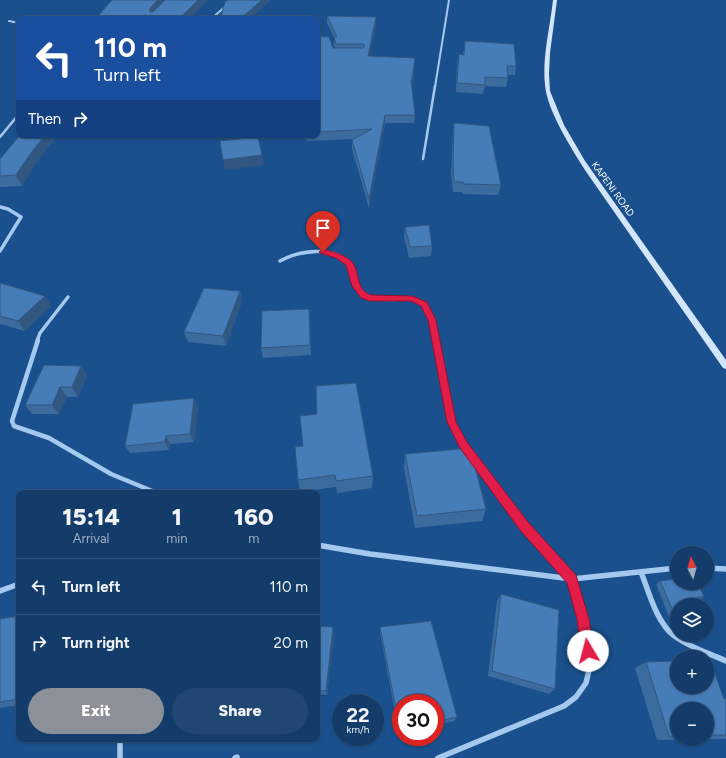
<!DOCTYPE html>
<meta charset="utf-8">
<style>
body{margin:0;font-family:Figtree,sans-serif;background:#204772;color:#f1f3f6;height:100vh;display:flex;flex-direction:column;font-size:15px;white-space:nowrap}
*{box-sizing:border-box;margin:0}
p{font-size:13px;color:#9dadc1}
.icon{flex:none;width:22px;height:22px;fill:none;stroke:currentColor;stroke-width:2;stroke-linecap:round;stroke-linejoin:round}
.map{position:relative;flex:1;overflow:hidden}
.panel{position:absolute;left:16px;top:490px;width:304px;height:252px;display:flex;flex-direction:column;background:#133c6a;border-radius:8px;box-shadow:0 1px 3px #0004,0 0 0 1px #32567e}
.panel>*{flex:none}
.banner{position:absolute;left:16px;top:16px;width:304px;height:122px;border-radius:8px;box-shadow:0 1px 3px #0004,0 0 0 1px #32567e;background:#1a4fa0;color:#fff;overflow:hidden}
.needle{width:26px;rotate:354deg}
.controls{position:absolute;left:670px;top:546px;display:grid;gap:8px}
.controls a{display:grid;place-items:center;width:44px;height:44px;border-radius:50%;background:#133c6a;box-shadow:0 1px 3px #0004,0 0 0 1px #32567e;font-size:20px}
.speed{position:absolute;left:332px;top:694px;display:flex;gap:8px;font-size:20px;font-weight:700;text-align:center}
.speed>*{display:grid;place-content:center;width:52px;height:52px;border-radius:50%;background:#133c6a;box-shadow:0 1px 3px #0004,0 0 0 1px #32567e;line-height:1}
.speed small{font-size:10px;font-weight:400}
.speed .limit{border:6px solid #d22;background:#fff;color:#111}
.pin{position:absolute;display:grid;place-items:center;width:34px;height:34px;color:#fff;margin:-41px -17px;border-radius:50% 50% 50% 0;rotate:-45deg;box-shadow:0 0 4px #0007}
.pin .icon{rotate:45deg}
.me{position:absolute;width:44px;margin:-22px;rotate:352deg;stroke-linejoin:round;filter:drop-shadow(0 0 3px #0008)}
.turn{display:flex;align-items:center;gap:14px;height:84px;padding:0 12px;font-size:18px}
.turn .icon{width:52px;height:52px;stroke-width:2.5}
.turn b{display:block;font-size:28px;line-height:34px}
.then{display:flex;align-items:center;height:38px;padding:0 12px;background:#0003;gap:8px;font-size:15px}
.eta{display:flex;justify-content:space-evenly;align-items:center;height:68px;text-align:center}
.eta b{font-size:24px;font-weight:800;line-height:28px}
.action{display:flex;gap:8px;margin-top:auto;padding:8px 12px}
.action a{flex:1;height:46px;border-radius:24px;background:#8c9099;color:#fff;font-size:16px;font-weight:800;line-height:46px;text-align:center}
.action a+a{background:#204772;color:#f1f3f6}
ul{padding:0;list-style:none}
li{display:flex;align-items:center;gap:12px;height:56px;padding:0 12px;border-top:1px solid #32567e}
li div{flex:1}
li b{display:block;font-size:15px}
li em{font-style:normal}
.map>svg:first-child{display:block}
</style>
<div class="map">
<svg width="726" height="758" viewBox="0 0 726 758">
<rect width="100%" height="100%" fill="#19508d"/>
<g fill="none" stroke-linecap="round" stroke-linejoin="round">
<g stroke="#a5c9ee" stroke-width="2">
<polyline points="211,19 233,0"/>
<polyline points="9,21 19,23"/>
<polyline points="435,87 449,0"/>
</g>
<g stroke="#a5c9ee" stroke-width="2.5">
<polyline points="0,137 19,114"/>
<polyline points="423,159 435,86"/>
</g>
<g stroke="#a5c9ee" stroke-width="3.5">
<polyline points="0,207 8,209 21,217 0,251"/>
<path d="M280,261C298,251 334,245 349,263C359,275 350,288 368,297C378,302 399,298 411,299C415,300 420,302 425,304L432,320L436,341"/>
<polyline points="37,341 40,333 68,297"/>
</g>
<g stroke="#a5c9ee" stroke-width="4.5">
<polyline points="38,340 12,421 14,426 49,438 111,474 157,493"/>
<polyline points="436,340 451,422 463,445 523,524"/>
</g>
<g stroke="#a5c9ee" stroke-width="5.5">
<polyline points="317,545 370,554 572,579 677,568"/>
<polyline points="707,568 726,569"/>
<path d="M641,572C649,592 656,621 673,635C688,647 709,653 726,661"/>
<polyline points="0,591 19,584"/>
<polyline points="120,739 120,758"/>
<polyline points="235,758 237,757"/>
<polyline points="438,758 564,706 576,697 586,683 590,666 583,619 572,579 522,523"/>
</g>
<path fill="#d2e5fa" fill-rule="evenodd" d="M553,0H557L550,53L549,74L550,91L564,125L585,161L726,360V369L723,368L587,173C573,151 547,111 545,85C542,57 550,28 553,0Z"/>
</g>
<g fill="#3c6b9d" fill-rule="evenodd">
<polygon points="327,16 376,17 376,25 369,56 415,66 412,88 415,115 414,123 385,123 369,208 352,149 352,140 354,139 307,141 306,135 317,135 317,36 333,48 335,48 334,45 334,37 327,23"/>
<polygon points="465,41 516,66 515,75 508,75 508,78 506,87 485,86 483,94 456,92 457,63 459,54 463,55"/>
<polygon points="454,123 501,185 498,195 462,194 462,192 453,192 451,174 453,133"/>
<polygon points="0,158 33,167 22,186 0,187"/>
<polygon points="405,227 432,246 431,256 409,258 404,237"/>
<polygon points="0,283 45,296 51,306 25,331 0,324"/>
<polygon points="240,291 242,301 226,346 188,342 184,332"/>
<polygon points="310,319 311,355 263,358 261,348"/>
<polygon points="81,366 87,376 78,397 67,397 59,414 32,414 25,405"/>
<polygon points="198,406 194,442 170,444 169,450 130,453 125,446"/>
<polygon points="295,447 373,476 372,488 337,493 336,487 300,492 298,480"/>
<polygon points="405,454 486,509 482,521 415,528 404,468"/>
<polygon points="660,581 704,597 699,600 677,605 677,616 669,617 656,584"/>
<polygon points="501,594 555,689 549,694 488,676 497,601"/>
<polygon points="19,616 19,705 0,708 0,703"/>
<polygon points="317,626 334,633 327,695 317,694"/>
<polygon points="380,627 457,717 454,721 435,725 435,703 401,703 401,732 399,733 380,633"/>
<path d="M646,662L726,699V739L657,740L635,668ZM677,709H707V739H677Z"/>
</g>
<g fill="#315780">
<polygon points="158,0 170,0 152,17 150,12 150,8"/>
<polygon points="198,0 208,0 190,19 180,19 183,15"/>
<polygon points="262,0 271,0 250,19 240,19"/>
<polygon points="376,17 376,25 368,64 368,56"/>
<polygon points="415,58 415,66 412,89 412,80"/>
<polygon points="385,115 385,123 369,208 369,199"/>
<polygon points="45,135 58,135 33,167 22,186 16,175 28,157"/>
<polygon points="262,155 264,165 225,170 223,160"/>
<polygon points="240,291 242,301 226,346 223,336"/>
<polygon points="45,296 51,306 25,331 18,321"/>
<polygon points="309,309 310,319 311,355 310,345"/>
<polygon points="81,366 87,376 78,397 72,387"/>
<polygon points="60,387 67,397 59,414 52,405"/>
<polygon points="194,398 198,406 194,442 190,434"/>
<polygon points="166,436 170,444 169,450 165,442"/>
<polygon points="333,627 334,633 327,695 326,691"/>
</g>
<g fill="#467cb7" stroke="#315780">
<polygon points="112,0 158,0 150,8 150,12 153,12 165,0 198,0 183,15 180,19 96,19 98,16"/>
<polygon points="227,0 262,0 240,19 220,19 225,2"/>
<polygon points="327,16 376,17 368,56 415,58 412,80 411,80 415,115 385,115 369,199 352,140 372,129 317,132 317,36 329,37 333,48 363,48 365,46 363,44 336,44 334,37 337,37"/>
<polygon points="465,41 514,44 516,66 507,66 508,78 485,77 485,85 457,83 459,54 464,55"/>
<polygon points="454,123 489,126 501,185 463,184 463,182 454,182 453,164"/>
<polygon points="20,135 45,135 28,157 16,175 0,176 0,159"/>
<polygon points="258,137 262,155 223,160 220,141"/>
<polygon points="429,225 432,246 410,247 405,227"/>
<polygon points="0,283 45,296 18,321 0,316"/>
<polygon points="204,288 240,291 223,336 184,332"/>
<polygon points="309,309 310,345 261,348 262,311"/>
<polygon points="44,365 81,366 72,387 60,387 52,405 25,405"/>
<polygon points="356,383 373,476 336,481 335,475 298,480 295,447 303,446 300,416 317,414 316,386"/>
<polygon points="194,398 190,434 166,436 165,442 125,446 133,404"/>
<polygon points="470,448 486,509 417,516 405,454"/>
<polygon points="677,579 677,583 698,583 704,597 697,597 700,605 677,605 677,613 674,613 660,581"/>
<polygon points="501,594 559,610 555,689 492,671"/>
<polygon points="19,616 19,699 0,702 0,619"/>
<polygon points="431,621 457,717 435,722 435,703 401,703 401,729 400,729 380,627"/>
<polygon points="317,626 333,627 326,691 317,690"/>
<polygon points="707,660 710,660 724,699 726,699 726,735 707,735 707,709 677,709 677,736 669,736 646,662 677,661 677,687 707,687"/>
</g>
<path fill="#e11d48" stroke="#92132f" d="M323,249C333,252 343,254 351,261C361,270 354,289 371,295L412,296L427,302L436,320L456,422L467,442L528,522L576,575L589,619L594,651L592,655L588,657L583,655L581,651L577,619L567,583L520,530L460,448L447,422L428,320L421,306L411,301H370L361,298L352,286L346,265L336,258L320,253L319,252Z"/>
<g text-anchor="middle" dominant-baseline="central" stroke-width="4" stroke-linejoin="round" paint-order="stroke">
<g font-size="10" fill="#fff" stroke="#19508d">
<text transform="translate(613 189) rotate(54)">KAPENI ROAD</text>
</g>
</g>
</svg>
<div class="controls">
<a><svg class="needle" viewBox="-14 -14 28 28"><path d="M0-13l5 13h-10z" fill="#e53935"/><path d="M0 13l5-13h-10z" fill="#9dadc1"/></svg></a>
<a><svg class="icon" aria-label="layers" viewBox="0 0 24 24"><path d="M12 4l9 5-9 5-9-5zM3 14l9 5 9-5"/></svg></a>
<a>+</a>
<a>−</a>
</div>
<div class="speed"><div>22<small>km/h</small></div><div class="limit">30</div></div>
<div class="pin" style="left:323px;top:252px;background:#d93025"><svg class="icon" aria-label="arrive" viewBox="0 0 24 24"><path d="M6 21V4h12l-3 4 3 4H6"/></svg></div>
<svg class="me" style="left:588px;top:651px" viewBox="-20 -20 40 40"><circle r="19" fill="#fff"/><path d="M0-13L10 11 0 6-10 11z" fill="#e11d48"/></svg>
<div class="banner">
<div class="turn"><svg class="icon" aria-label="left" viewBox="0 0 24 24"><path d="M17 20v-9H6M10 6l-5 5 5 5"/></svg><div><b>110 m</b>Turn left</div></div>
<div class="then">Then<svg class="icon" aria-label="right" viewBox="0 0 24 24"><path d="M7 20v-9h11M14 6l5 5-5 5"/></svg></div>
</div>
<section class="panel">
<div class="eta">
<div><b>15:14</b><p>Arrival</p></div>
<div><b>1</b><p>min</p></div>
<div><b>160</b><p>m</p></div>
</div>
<ul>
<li><svg class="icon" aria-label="left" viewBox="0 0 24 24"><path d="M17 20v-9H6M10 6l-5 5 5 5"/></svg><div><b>Turn left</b></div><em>110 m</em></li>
<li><svg class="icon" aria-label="right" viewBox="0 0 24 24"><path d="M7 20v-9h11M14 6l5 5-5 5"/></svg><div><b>Turn right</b></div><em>20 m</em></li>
</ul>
<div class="action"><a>Exit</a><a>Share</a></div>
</section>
</div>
